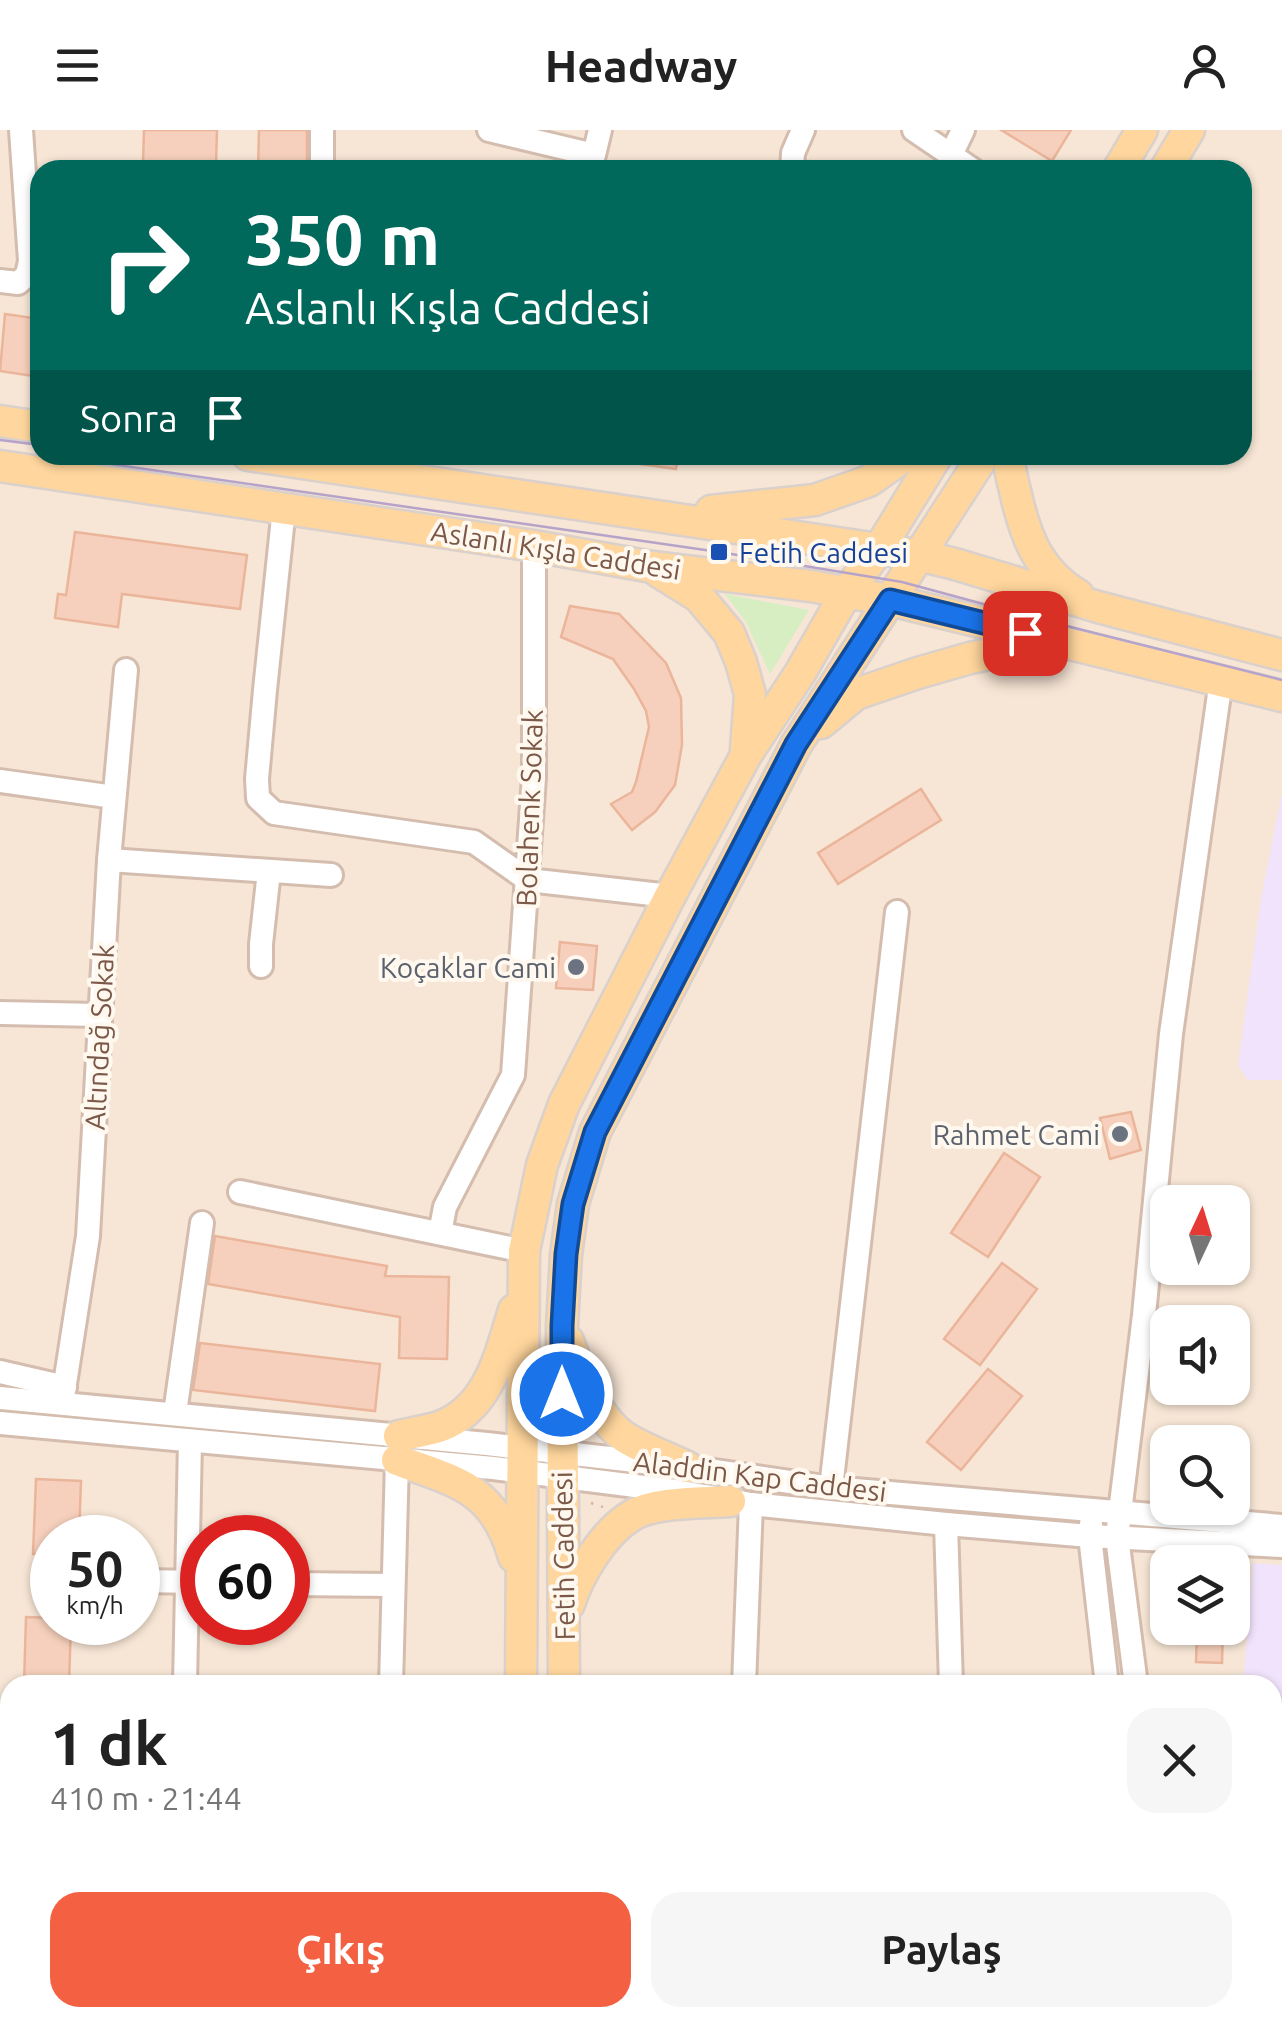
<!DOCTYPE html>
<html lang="tr">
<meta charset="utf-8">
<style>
body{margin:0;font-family:Ubuntu,sans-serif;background:#f6f6f6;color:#222;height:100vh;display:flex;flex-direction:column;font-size:38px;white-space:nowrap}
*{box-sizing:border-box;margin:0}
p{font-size:32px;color:#767676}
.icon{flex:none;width:55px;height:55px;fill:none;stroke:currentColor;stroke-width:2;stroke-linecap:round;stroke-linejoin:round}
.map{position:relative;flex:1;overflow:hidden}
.side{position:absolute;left:0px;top:1545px;width:1282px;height:352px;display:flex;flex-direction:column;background:#fff;border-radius:30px 30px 0 0;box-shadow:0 2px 8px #0004}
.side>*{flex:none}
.top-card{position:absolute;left:30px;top:30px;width:1222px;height:305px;border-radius:30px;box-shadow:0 2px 8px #0004;background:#00695c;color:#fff;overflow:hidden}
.needle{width:65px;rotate:4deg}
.controls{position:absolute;left:1150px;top:1055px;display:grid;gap:20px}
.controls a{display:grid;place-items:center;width:100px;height:100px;border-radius:20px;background:#fff;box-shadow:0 2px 8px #0004;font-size:50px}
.speed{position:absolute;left:30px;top:1385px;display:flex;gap:20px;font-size:50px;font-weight:700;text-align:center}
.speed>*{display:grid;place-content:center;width:130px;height:130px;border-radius:50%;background:#fff;box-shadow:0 2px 8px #0004;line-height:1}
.speed small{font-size:25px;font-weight:400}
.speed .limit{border:15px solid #d22;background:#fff;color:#111}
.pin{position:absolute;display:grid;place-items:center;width:85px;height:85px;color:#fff;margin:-42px;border-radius:20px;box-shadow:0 5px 15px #0006}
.me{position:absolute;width:110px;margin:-55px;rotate:0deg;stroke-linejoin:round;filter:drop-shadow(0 0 8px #0008)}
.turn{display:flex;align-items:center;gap:35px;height:210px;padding:0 50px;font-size:45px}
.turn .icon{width:130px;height:130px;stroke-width:2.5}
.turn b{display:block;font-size:70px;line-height:85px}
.then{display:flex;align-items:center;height:95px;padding:0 50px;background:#0003;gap:20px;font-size:38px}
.round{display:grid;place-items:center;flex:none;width:105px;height:105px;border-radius:30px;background:#f6f6f6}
.summary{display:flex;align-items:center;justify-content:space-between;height:170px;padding:0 50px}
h1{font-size:60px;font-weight:600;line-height:75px}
.button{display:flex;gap:20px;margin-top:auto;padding:20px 50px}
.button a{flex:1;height:115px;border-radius:30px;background:#f36042;color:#fff;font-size:40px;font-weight:600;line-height:115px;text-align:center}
.button a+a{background:#f6f6f6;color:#222}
header{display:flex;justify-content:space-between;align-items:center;height:130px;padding:0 50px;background:#fff;font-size:45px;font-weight:600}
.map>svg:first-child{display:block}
</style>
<header><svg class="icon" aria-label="menu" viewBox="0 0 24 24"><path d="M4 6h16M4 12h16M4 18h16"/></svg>Headway<svg class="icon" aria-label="person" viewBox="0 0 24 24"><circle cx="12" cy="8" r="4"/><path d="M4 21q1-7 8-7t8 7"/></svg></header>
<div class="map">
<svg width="1282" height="1896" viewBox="0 0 1282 1896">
<rect width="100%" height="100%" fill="#fef4e7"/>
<path fill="#f7e6d5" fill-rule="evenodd" d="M0,0H1282V1896H0ZM40,40H1242V325H40ZM1168,1072H1232V1138H1168ZM1168,1192H1232V1258H1168ZM1168,1312H1232V1378H1168ZM52,1408H138V1492H52ZM202,1408H288V1492H202ZM1168,1432H1232V1498H1168ZM10,1555H1272V1888H10Z"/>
<g fill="#f1e3fb">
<polygon points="1282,663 1282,950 1248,950 1238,936 1261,768"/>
<polygon points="1253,1433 1282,1435 1282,1760 1272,1759 1272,1555 1146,1555 1145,1549 1243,1555"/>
</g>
<polygon fill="#d7eec3" points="725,464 809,480 770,544 746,492"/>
<g fill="#f6d0bc" stroke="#ebb59b" stroke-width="2.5">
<polygon points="144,0 217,0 216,34 143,33"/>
<polygon points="259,0 307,0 307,40 258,40"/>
<polygon points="1001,0 1071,0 1052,31"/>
<polygon points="5,184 40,189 40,247 0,241"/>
<polygon points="633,325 678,325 676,339 633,333"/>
<polygon points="75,402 247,425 240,479 122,464 118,497 55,488 58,464 66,465"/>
<polygon points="570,476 619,484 666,533 681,568 682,615 675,655 655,682 632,700 611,674 632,662 636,652 649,597 646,581 634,559 613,529 561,507"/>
<polygon points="921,659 941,690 838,754 818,723"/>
<polygon points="560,812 597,816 593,860 556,858"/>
<polygon points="1131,982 1141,1020 1110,1029 1100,988"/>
<polygon points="1004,1023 1040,1047 988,1127 951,1103"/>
<polygon points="215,1106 387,1136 385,1146 449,1147 447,1229 399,1228 400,1187 208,1154"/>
<polygon points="1002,1133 1037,1159 980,1235 944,1209"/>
<polygon points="200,1213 380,1234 375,1281 193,1260"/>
<polygon points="988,1239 1022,1266 961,1340 927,1312"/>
<polygon points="36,1349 81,1351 79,1408 52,1408 52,1424 33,1424"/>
<polygon points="26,1487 52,1488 52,1492 71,1492 69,1555 24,1555"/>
<polygon points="1197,1498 1223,1498 1222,1533 1196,1532"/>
</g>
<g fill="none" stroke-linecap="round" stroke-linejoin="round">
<g stroke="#d4bdae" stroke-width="28">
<g id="minor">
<polyline points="322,0 322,40"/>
<polyline points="489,0 594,25 600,0"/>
<polyline points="914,0 973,40"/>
<polyline points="951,25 963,0"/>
<polyline points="792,40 793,23 803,0"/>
<polyline points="0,151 18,153 27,145 30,131 21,0"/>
<polyline points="284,378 265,560 257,649 258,668 274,683 474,712 528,750 670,766"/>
<polyline points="0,651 114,667"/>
<polyline points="109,730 331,745"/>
<polyline points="261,836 261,814 269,741"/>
<polyline points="0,883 99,885"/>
<polyline points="240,1062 524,1121"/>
<polyline points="440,1103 445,1077 513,945 534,647 534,416"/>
<polyline points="0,1242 65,1257"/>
<polyline points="0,1268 487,1314 687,1337 831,1358 1282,1396"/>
<polyline points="62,1273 88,1106 109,730 126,540"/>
<polyline points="175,1283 202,1093"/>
<polyline points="0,1293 493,1338 675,1361 751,1374 946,1394 1090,1406 1282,1416"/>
<polyline points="831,1358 897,782"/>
<polyline points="946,1394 951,1555"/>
<polyline points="1091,1394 1090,1406 1107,1555"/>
<polyline points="138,1451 202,1452"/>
<polyline points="288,1454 393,1455"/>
<polyline points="185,1555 190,1311"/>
<polyline points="391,1555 397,1330"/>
<polyline points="744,1555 751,1374"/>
<polyline points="1136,1555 1117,1407 1144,1185 1171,904 1221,550"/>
<polyline points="0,1591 10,1592"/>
<polyline points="1272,1885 1282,1885"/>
<polyline points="22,1888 22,1896"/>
<polyline points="392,1888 392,1896"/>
<polyline points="718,1888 718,1896"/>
<polyline points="950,1888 950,1896"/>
<polyline points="1152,1888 1153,1896"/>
<polyline points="1179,1888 1180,1896"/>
<polyline points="164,1896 165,1888"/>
<polyline points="252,1896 253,1888"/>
</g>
</g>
<g stroke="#dad0cc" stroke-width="35">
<g id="major">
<polyline points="1118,40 1142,0"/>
<polyline points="1165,40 1189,0"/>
<polyline points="0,291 40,297"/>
<polyline points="248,325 918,425 955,434 1098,477 1282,525"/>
<path d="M1008,325C1009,338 1013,352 1016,365C1026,408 1039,442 1078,465"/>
<polyline points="0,336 534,416 652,437 811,456 890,470 1282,566"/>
<polyline points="711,381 815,370 869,351 906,325"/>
<polyline points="659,442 699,467 729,503 741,532 750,564 746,619"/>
<polyline points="821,593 856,564 918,543 970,528 1020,518 1048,518"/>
<path d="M568,1211C580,1243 594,1285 623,1306C642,1319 667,1327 687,1337"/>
<path d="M399,1306C412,1303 426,1301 439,1297C489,1279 500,1225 514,1180"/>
<path d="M397,1330C458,1352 495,1359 514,1427"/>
<path d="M569,1474C579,1444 603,1403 631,1386C654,1371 702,1373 730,1371"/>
<polyline points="521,1555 524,1121 542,1035 564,974 670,766 746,625 800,543 846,463 879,419 937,325"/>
<polyline points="564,1555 562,1196 566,1125 573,1074 595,1002 796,615 984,325"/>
<polyline points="566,1888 566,1896"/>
<polyline points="521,1896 521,1888"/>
</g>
</g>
<polyline stroke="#dcb39e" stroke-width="2.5" stroke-dasharray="2.5 8" stroke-linecap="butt" points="591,1373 603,1377"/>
<use href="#minor" stroke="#fff" stroke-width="22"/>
<use href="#major" stroke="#ffd69d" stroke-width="30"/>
<g stroke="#b6a3ca" stroke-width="2.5">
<polyline points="0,310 40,315"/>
<polyline points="48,325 719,422 902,452 1035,488 1282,550"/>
</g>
</g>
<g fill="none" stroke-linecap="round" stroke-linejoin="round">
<g stroke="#114b97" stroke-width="25">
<polyline id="route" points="562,1264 562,1196 566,1124 573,1074 595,1002 796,614 890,470 1025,503"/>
</g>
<use href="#route" stroke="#1a73e8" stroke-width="18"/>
</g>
<rect fill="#1a4fb4" stroke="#fff8ef" stroke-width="4" x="709" y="412" width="20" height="20" rx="5"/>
<g fill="#6b7280" stroke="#fff8ef" stroke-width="4">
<circle cx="576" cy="837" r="10"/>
<circle cx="1120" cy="1004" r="10"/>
</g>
<g text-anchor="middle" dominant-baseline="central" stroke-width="8" stroke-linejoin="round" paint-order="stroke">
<g font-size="28" fill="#7b5848" stroke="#fff8ef">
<text transform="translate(556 420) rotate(9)">Aslanlı Kışla Caddesi</text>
<text transform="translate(529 678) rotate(-88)">Bolahenk Sokak</text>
<text transform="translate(99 907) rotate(-87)">Altındağ Sokak</text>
<text transform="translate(760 1346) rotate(7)">Aladdin Kap Caddesi</text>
<text transform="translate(563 1426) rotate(-91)">Fetih Caddesi</text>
</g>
<g font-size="28" fill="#164399" stroke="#fff8ef" text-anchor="start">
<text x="739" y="422">Fetih Caddesi</text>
</g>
<g font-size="28" fill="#5b616d" stroke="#fff8ef" text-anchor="end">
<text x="556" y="837">Koçaklar Cami</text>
<text x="1100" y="1004">Rahmet Cami</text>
</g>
</g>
</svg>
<div class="controls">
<a><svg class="needle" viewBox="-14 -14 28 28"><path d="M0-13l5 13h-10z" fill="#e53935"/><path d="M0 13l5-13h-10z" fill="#767676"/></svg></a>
<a><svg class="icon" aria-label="sound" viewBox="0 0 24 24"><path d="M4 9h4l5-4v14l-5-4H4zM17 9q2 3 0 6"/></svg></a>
<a><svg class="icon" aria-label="search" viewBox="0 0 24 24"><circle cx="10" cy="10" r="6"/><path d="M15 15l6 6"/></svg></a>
<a><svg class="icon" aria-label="layers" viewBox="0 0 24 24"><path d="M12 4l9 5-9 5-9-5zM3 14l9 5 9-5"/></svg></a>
</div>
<div class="speed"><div>50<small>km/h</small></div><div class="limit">60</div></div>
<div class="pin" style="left:1025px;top:503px;background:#d93025"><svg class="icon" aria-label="arrive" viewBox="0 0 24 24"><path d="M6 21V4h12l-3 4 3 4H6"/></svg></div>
<svg class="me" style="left:562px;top:1264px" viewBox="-20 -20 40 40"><circle r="17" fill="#1a73e8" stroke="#fff" stroke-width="3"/><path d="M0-11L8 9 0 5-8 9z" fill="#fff"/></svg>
<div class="top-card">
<div class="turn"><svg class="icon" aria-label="right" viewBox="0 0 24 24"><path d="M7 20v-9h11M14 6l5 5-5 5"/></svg><div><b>350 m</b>Aslanlı Kışla Caddesi</div></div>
<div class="then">Sonra<svg class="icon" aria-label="arrive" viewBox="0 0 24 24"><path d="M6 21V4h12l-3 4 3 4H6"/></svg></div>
</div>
<section class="side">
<div class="summary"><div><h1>1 dk</h1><p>410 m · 21:44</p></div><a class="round"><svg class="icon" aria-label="close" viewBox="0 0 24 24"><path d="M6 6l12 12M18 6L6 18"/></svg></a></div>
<div class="button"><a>Çıkış</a><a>Paylaş</a></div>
</section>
</div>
